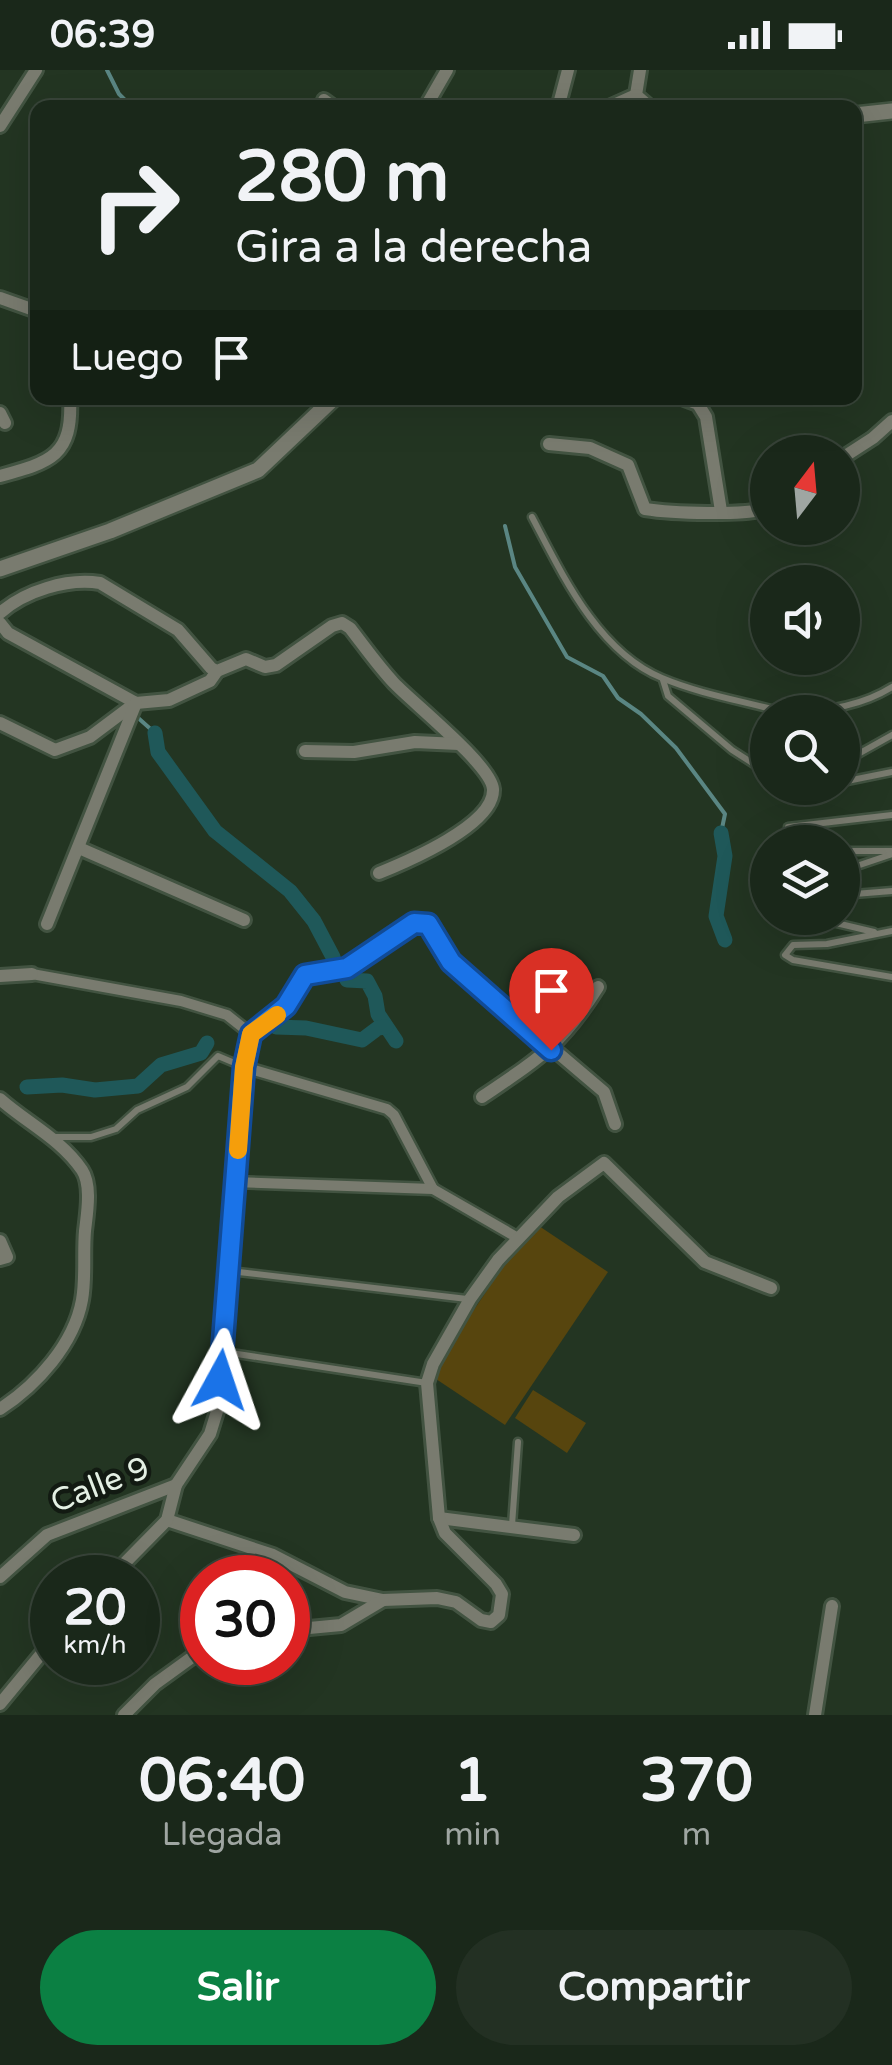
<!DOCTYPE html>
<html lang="es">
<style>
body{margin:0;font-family:"Varela Round",sans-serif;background:#233023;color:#f1f3f6;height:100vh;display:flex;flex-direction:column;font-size:38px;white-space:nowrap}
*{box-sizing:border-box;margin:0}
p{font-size:32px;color:#9fa6a2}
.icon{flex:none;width:55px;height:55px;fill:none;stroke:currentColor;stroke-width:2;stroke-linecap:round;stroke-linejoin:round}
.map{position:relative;height:1645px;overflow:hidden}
.panel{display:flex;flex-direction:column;background:#1a281a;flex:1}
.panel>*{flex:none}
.hud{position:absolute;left:30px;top:30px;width:832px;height:305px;border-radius:20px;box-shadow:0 10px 40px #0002,0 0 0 2px #384439;background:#1a281a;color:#f1f3f6;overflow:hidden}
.needle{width:65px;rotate:16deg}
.controls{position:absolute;left:750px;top:365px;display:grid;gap:20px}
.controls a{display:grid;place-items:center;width:110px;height:110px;border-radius:50%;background:#1a281a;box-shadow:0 10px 40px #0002,0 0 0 2px #384439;font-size:50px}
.speed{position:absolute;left:30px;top:1485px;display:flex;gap:20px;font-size:50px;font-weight:700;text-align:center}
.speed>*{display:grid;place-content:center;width:130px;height:130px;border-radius:50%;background:#1a281a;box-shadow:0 10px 40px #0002,0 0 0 2px #384439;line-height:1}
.speed small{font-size:25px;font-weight:400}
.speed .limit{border:15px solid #d22;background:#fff;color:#111}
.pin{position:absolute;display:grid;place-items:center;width:85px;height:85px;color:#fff;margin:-102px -42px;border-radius:50% 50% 50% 0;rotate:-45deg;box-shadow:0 0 10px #0007}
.pin .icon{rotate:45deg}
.me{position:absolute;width:110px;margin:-55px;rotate:5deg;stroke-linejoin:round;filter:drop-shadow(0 0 8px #0008)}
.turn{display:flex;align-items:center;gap:35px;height:210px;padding:0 40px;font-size:45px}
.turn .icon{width:130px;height:130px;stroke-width:2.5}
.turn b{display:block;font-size:70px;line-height:85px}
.then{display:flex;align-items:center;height:95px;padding:0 40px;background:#0003;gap:20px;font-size:38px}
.eta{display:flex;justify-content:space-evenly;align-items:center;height:170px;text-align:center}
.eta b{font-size:60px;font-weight:800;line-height:70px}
.button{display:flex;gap:20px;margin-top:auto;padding:20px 40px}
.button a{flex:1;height:115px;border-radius:60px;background:#0b8043;color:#fff;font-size:40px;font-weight:800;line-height:115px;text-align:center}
.button a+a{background:#233023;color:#f1f3f6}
.status{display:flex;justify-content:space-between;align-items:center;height:70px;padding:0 50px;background:#1a281a;direction:ltr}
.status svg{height:28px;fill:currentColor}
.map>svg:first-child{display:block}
</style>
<div class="status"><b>06:39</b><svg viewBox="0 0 49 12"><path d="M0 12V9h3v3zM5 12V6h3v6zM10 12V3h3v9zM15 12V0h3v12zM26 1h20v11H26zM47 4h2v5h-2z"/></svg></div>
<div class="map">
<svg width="892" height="1645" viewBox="0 0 892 1645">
<rect width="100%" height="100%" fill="#233522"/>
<g fill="#57450e">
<polygon points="533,1152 608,1202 505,1355 430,1305"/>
<polygon points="533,1320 586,1353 567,1383 515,1348"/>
</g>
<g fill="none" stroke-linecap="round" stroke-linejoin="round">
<g stroke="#5a8683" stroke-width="4">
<polyline points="107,0 119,24 133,38"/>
<polyline points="505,456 515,497 567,587 603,606 618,628 641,644 676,678 725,744 721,763"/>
<polyline points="136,646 155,663"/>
</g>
<g stroke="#1f5859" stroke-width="15">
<polyline points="155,663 158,682 215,761 290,821 314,851 333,887"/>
<polyline points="721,763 725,786 716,846 725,870"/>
<polyline points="345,906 347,910 367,911 375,926 378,944 396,971"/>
<polyline points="276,957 306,958 362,970 378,958 386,957"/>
<polyline points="27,1017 62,1015 95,1020 138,1016 161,995 201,983 207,973"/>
</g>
<g stroke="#425341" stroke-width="11">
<g id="service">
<path d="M532,447C562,504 598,582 662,608C700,624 743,631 783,642"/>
<polyline points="663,610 668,626 732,680 768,703"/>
<path d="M786,642C821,642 862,636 892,617"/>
<polyline points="842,693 892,665"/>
<polyline points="842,712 892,702"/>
<polyline points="788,757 892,745"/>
<polyline points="842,781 892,781"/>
<polyline points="842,801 892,784"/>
<polyline points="842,825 892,821"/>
<polyline points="815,848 874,862"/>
<polyline points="892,861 827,874 793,875 785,885 793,890 892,907"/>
<polyline points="52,1067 91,1067 116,1059 137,1040 187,1017 218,986 244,997"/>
<polyline points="230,1201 467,1229"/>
<polyline points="224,1282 427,1313"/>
<polyline points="512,1455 518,1372"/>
</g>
</g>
<g stroke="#425341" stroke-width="15">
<g id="pedestrian">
<polyline points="32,904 181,931 227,945 251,964"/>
<polyline points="244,997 387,1039 394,1045 433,1119"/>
<polyline points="235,1112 433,1119 518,1168"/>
</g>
</g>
<g stroke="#425341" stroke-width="18">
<g id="minor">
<polyline points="640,0 636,25 651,38"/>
<polyline points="324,30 335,38"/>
<polyline points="425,38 447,0"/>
<polyline points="558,38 568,0"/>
<polyline points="607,38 636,25"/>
<polyline points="0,56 36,0"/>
<polyline points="0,228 34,240 38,245"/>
<polyline points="682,328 698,334 706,347 721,441"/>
<polyline points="0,343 5,353"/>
<path d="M549,374L590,378L628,395L645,439C670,443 746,446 768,438"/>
<polyline points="842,388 873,368 892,351"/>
<path d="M0,406C51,392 73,386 70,328"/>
<path d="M0,543C25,521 67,508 100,513L178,560L211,598L217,601L246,589L265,597L276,595L332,556L342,553L350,558C364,576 378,596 394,613C413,633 491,695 493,719C495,755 406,792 379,803"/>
<polyline points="0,553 8,563 136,633 169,630 210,611 217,601"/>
<polyline points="0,653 55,680 90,667 134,634"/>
<polyline points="305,681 354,682 415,672 459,674"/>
<polyline points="79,778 244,850"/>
<polyline points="47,854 136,633"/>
<polyline points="0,906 32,904"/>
<path d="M482,1027C538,989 561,976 598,917"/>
<path d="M0,1029C27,1053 61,1069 82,1100C92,1115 87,1143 85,1161C83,1183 86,1208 82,1230C74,1274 37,1315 0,1339"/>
<polyline points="0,1171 7,1187 0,1189"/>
<polyline points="439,1448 574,1465"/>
<polyline points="167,1450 273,1485 345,1522 383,1530 437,1528 456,1532 481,1550 491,1552 499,1545 502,1524 496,1514 445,1463 439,1448 427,1313 433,1294 470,1229 498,1190 558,1127 604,1093 705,1192 771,1218"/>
<polyline points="0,1507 47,1465 176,1415"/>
<polyline points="110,1508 167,1450 176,1415 210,1364 218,1338 244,997 251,964 286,936 305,905 347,898 414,853 428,854 451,892 604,1022 615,1054"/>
<polyline points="288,1560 341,1555 383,1530"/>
<polyline points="0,1634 52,1571"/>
<polyline points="124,1645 155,1614 202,1580"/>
<polyline points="815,1645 832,1536"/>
</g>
</g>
<g stroke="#425341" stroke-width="20">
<g id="tertiary">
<polyline points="855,45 892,41"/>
<polyline points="0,499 110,461 258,400 334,328"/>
</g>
</g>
<use href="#service" stroke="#797b6f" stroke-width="6"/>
<use href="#pedestrian" stroke="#797b6f" stroke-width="10"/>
<use href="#minor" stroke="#797b6f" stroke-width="12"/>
<use href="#tertiary" stroke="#797b6f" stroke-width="15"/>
</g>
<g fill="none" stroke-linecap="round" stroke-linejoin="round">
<g stroke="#114b97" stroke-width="25">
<polyline id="route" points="220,1310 244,997 251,964 286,936 305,905 347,898 414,853 428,854 451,892 551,980"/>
</g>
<use href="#route" stroke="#1a73e8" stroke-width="18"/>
<polyline stroke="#f59e0b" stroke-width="18" points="238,1080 244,997 251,964 277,945"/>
</g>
<g text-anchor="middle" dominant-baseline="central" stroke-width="9" stroke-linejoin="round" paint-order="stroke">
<g font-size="32" fill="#e4f0e4" stroke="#121a12">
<text transform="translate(100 1415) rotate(-21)">Calle 9</text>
</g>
</g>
</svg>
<div class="controls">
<a><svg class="needle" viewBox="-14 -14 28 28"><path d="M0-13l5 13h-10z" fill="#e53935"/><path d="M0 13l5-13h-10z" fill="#9fa6a2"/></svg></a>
<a><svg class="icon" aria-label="sound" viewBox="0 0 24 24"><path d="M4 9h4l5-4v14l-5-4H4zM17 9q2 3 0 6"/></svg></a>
<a><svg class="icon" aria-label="search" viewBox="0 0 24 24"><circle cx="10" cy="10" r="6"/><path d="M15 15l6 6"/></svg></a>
<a><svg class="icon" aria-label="layers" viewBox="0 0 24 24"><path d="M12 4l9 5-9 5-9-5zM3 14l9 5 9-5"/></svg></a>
</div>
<div class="speed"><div>20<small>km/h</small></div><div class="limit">30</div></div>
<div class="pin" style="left:551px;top:980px;background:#d93025"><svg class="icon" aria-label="arrive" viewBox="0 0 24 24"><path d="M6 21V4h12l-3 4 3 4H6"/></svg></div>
<svg class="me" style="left:220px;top:1310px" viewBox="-20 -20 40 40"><path d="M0-17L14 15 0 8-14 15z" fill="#1a73e8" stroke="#fff" stroke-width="4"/></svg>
<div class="hud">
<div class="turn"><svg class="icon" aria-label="right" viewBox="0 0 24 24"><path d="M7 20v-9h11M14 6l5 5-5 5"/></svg><div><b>280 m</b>Gira a la derecha</div></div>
<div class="then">Luego<svg class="icon" aria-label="arrive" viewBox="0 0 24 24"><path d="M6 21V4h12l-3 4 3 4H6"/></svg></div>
</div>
</div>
<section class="panel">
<div class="eta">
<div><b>06:40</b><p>Llegada</p></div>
<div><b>1</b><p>min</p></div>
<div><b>370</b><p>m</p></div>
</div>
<div class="button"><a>Salir</a><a>Compartir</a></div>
</section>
